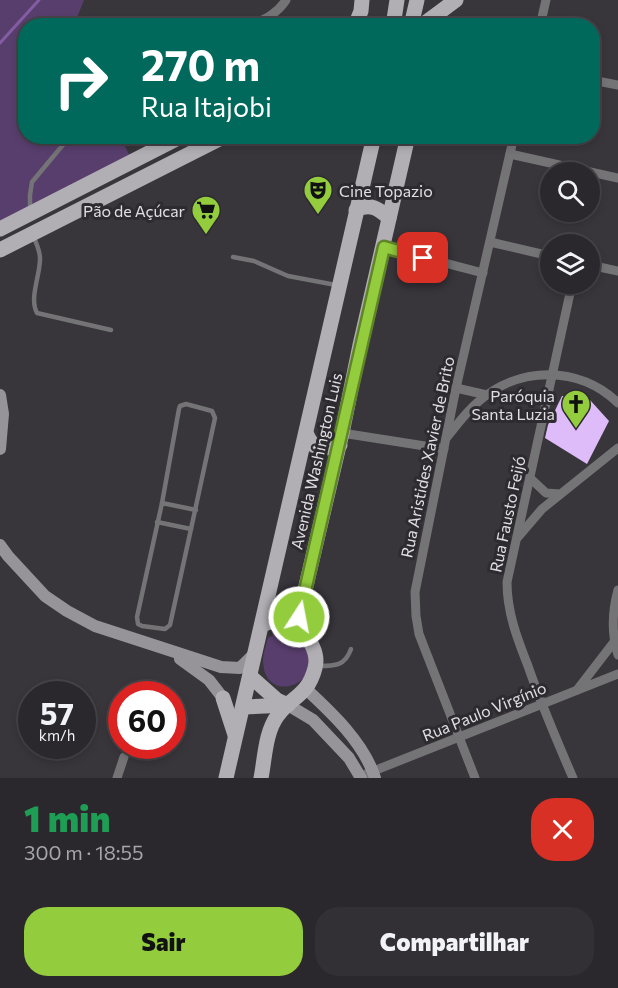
<!DOCTYPE html>
<html lang="pt">
<meta charset="utf-8">
<style>
body{margin:0;font-family:Commissioner,sans-serif;background:#323034;color:#f1f3f6;height:100vh;display:flex;flex-direction:column;font-size:22px;white-space:nowrap}
*{box-sizing:border-box;margin:0}
p{font-size:20px;color:#a5a6a9}
.icon{flex:none;width:33px;height:33px;fill:none;stroke:currentColor;stroke-width:2;stroke-linecap:round;stroke-linejoin:round}
.map{position:relative;height:778px;overflow:hidden}
.sheet{display:flex;flex-direction:column;background:#2a282c;flex:1}
.sheet>*{flex:none}
.guide{position:absolute;left:18px;top:18px;width:582px;height:126px;border-radius:24px;box-shadow:0 3px 9px #0003,0 0 0 2px #464448;background:#00695c;color:#fff;overflow:hidden}
.buttons{position:absolute;left:540px;top:162px;display:grid;gap:12px}
.buttons a{display:grid;place-items:center;width:60px;height:60px;border-radius:50%;background:#2a282c;box-shadow:0 3px 9px #0003,0 0 0 2px #464448;font-size:30px}
.speed{position:absolute;left:18px;top:681px;display:flex;gap:12px;font-size:30px;font-weight:700;text-align:center}
.speed>*{display:grid;place-content:center;width:78px;height:78px;border-radius:50%;background:#2a282c;box-shadow:0 3px 9px #0003,0 0 0 2px #464448;line-height:1}
.speed small{font-size:15px;font-weight:400}
.speed .limit{border:9px solid #d22;background:#fff;color:#111}
.pin{position:absolute;display:grid;place-items:center;width:51px;height:51px;color:#fff;margin:-26px;border-radius:12px;box-shadow:0 3px 9px #0006}
.me{position:absolute;width:66px;margin:-33px;rotate:11deg;stroke-linejoin:round;filter:drop-shadow(0 0 4px #0008)}
.turn{display:flex;align-items:center;gap:21px;height:126px;padding:0 24px;font-size:27px}
.turn .icon{width:78px;height:78px;stroke-width:2.5}
.turn b{display:block;font-size:42px;line-height:51px}
.round{display:grid;place-items:center;flex:none;width:63px;height:63px;border-radius:24px;background:#323034}
.summary{display:flex;align-items:center;justify-content:space-between;height:102px;padding:0 24px}
h1{font-size:36px;font-weight:800;line-height:45px;color:#1e9e55}
.button{display:flex;gap:12px;margin-top:auto;padding:12px 24px}
.button a{flex:1;height:69px;border-radius:24px;background:#93cd3d;color:#111;font-size:24px;font-weight:800;line-height:69px;text-align:center}
.button a+a{background:#323034;color:#f1f3f6}
.map>svg:first-child{display:block}
</style>
<div class="map">
<svg width="618" height="778" viewBox="0 0 618 778">
<rect width="100%" height="100%" fill="#38353b"/>
<g fill="#583e6d">
<polygon points="0,0 84,0 74,25 26,26 26,136 120,137 130,156 0,222"/>
<path d="M290,631C348,673 265,715 263,661C263,654 266,645 268,638L277,633Z"/>
</g>
<g fill="none" stroke-linecap="round" stroke-linejoin="round">
<polyline stroke="#845ca3" stroke-width="3" points="0,43 39,0"/>
</g>
<polygon fill="#debcfa" points="562,396 590,400 609,421 587,464 545,438 548,425"/>
<g fill="none" stroke-linecap="round" stroke-linejoin="round">
<g stroke="#747376" stroke-width="4.5">
<polyline points="30,211 30,195 32,182 67,140"/>
<path d="M33,236C37,244 40,251 40,259C40,276 29,298 37,313L111,330"/>
<polyline points="233,257 254,261 288,276 336,285"/>
<polyline points="157,522 191,529 215,418 212,411 186,404 180,406 179,409 162,503"/>
<polyline points="191,529 170,625 165,629 142,626 138,624 137,617 162,503 196,510"/>
<path d="M319,666C335,666 345,666 351,649"/>
</g>
<g stroke="#747376" stroke-width="9">
<path d="M250,26C265,19 277,14 286,0"/>
<polyline points="540,26 546,0"/>
<polyline points="592,80 618,85"/>
<polyline points="510,154 618,178"/>
<polyline points="490,242 550,256"/>
<polyline points="384,247 483,273"/>
<polyline points="590,265 618,271"/>
<path d="M572,284L507,582C507,612 517,638 528,666C541,704 557,741 573,778"/>
<polyline points="456,388 487,395"/>
<polyline points="342,433 444,449"/>
<path d="M447,437C457,425 466,412 478,402C518,366 579,365 618,403"/>
<polyline points="530,478 546,493 560,494"/>
<polyline points="518,537 542,509 618,448"/>
<path d="M618,590C612,612 611,633 618,655"/>
<polyline points="577,690 614,642"/>
<polyline points="366,774 618,674"/>
<polyline points="117,778 124,757"/>
<polyline points="475,778 419,634 416,616 415,592 456,388 514,136"/>
</g>
<g stroke="#979499" stroke-width="12">
<polyline points="0,395 3,414 0,449"/>
<polyline points="0,545 8,556 45,596 67,611 95,626 221,667 240,668 254,654"/>
<polyline points="180,659 209,680 223,698"/>
<path d="M306,689C332,713 364,743 375,778"/>
<polyline points="288,705 313,720 349,758 361,778"/>
</g>
<g stroke="#b1aeb4" stroke-width="15">
<polyline points="355,26 361,11 362,0"/>
<polyline points="393,26 397,0"/>
<polyline points="411,26 417,0"/>
<polyline points="421,26 456,0"/>
<path d="M356,210C370,203 378,208 389,218"/>
<polyline points="0,229 182,136"/>
<polyline points="0,250 225,136"/>
<path d="M307,435C313,451 325,450 340,445"/>
<path d="M262,625C277,618 287,618 301,627"/>
<polyline points="250,676 277,700 288,705"/>
<polyline points="223,698 235,735"/>
<polyline points="243,707 288,705"/>
<polyline points="226,778 374,136"/>
<path d="M261,778C265,758 265,732 278,715C291,697 308,696 315,668C321,645 297,634 301,607L342,433L360,345L408,136"/>
</g>
</g>
<g fill="none" stroke-linecap="round" stroke-linejoin="round">
<g stroke="#608528" stroke-width="15">
<polyline id="route" points="299,617 384,247 423,258"/>
</g>
<use href="#route" stroke="#93cd3d" stroke-width="10"/>
</g>
<defs>
<g id="theatre-pin" transform="scale(1.5)"><path d="M0 17L-7.5 6A9.5 9.5 0 1 1 7.5 6Z" fill="#93cd3d" stroke="#2e2b30"/><path d="M-5-5.5Q0-4 5-5.5V0Q5 5 0 6Q-5 5-5 0ZM-3.3-2.5H-1v1.5H-3.3ZM1-2.5H3.3v1.5H1ZM-2.8 1Q0 5.5 2.8 1Z" fill="#111"/></g>
<g id="supermarket-pin" transform="scale(1.5)"><path d="M0 17L-7.5 6A9.5 9.5 0 1 1 7.5 6Z" fill="#93cd3d" stroke="#2e2b30"/><path d="M-6-5.5h2.5l.6 2H6L4.5 2H-2.5L-4.4-4H-6ZM-1.5 3.2a1.3 1.3 0 1 0 .1 0ZM3 3.2a1.3 1.3 0 1 0 .1 0Z" fill="#111"/></g>
<g id="church-pin" transform="scale(1.5)"><path d="M0 17L-7.5 6A9.5 9.5 0 1 1 7.5 6Z" fill="#93cd3d" stroke="#2e2b30"/><path d="M-1.2-6h2.4v3.5h3.3v2.4h-3.3V6h-2.4V-.1h-3.3v-2.4h3.3Z" fill="#111"/></g>
</defs>
<g fill-rule="evenodd">
<use href="#theatre-pin" x="318" y="190"/>
<use href="#supermarket-pin" x="206" y="210"/>
<use href="#church-pin" x="576" y="404"/>
</g>
<g text-anchor="middle" dominant-baseline="central" stroke-width="6" stroke-linejoin="round" paint-order="stroke">
<g font-size="16" fill="#e0dee2" stroke="#2e2b30" text-anchor="end">
<text x="339" y="190" text-anchor="start">Cine Topazio</text>
<text x="185" y="210">Pão de Açúcar</text>
<text x="555" y="395">Paróquia<tspan x="555" dy="18">Santa Luzia</tspan></text>
</g>
<g font-size="16" fill="#e0dee2" stroke="#2e2b30">
<text transform="translate(427 457) rotate(-78)">Rua Aristides Xavier de Brito</text>
<text transform="translate(316 461) rotate(-77)">Avenida Washington Luis</text>
<text transform="translate(507 514) rotate(-78)">Rua Fausto Feijó</text>
<text transform="translate(484 711) rotate(-22)">Rua Paulo Virgínio</text>
</g>
</g>
</svg>
<div class="buttons">
<a><svg class="icon" aria-label="search" viewBox="0 0 24 24"><circle cx="10" cy="10" r="6"/><path d="M15 15l6 6"/></svg></a>
<a><svg class="icon" aria-label="layers" viewBox="0 0 24 24"><path d="M12 4l9 5-9 5-9-5zM3 14l9 5 9-5"/></svg></a>
</div>
<div class="speed"><div>57<small>km/h</small></div><div class="limit">60</div></div>
<div class="pin" style="left:423px;top:258px;background:#d93025"><svg class="icon" aria-label="arrive" viewBox="0 0 24 24"><path d="M6 21V4h12l-3 4 3 4H6"/></svg></div>
<svg class="me" style="left:299px;top:617px" viewBox="-20 -20 40 40"><circle r="17" fill="#93cd3d" stroke="#fff" stroke-width="3"/><path d="M0-11L8 9 0 5-8 9z" fill="#fff"/></svg>
<div class="guide">
<div class="turn"><svg class="icon" aria-label="right" viewBox="0 0 24 24"><path d="M7 20v-9h11M14 6l5 5-5 5"/></svg><div><b>270 m</b>Rua Itajobi</div></div>
</div>
</div>
<section class="sheet">
<div class="summary"><div><h1>1 min</h1><p>300 m · 18:55</p></div><a class="round" style="background:#d93025;color:#fff"><svg class="icon" aria-label="close" viewBox="0 0 24 24"><path d="M6 6l12 12M18 6L6 18"/></svg></a></div>
<div class="button"><a>Sair</a><a>Compartilhar</a></div>
</section>
